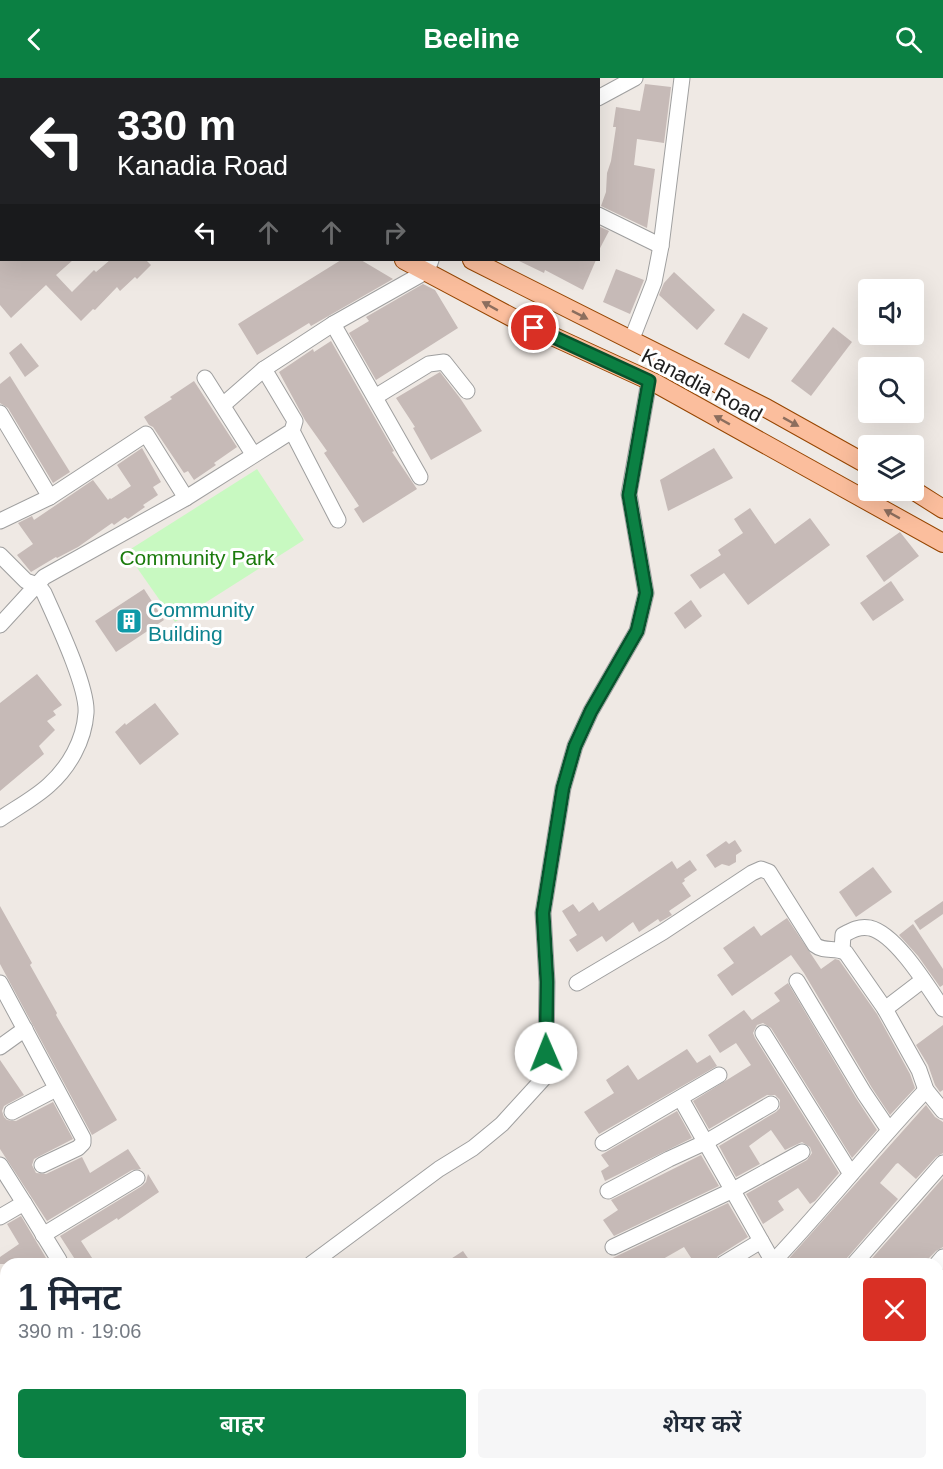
<!DOCTYPE html>
<html lang="hi">
<meta charset="utf-8">
<style>
body{margin:0;font-family:Helvetica,"Noto Sans Devanagari",sans-serif;background:#f6f6f7;color:#1f2937;height:100vh;display:flex;flex-direction:column;font-size:22px;white-space:nowrap}
*{box-sizing:border-box;margin:0}
p{font-size:20px;color:#747a83}
.icon{flex:none;width:33px;height:33px;fill:none;stroke:currentColor;stroke-width:2;stroke-linecap:round;stroke-linejoin:round}
.map{position:relative;flex:1;overflow:hidden}
.drawer{position:absolute;left:0px;top:1180px;width:944px;height:212px;display:flex;flex-direction:column;background:#fff;border-radius:18px 18px 0 0;box-shadow:0 6px 24px #0002}
.drawer>*{flex:none}
.hud{position:absolute;left:0px;top:0px;width:600px;height:183px;box-shadow:0 6px 24px #0002;background:#202124;color:#fff;overflow:hidden}
.fabs{position:absolute;left:858px;top:201px;display:grid;gap:12px}
.fabs a{display:grid;place-items:center;width:66px;height:66px;border-radius:6px;background:#fff;box-shadow:0 6px 24px #0002;font-size:30px}
.pin{position:absolute;display:grid;place-items:center;width:51px;height:51px;color:#fff;margin:-26px;border:3px solid #fff;border-radius:50%;box-shadow:0 2px 6px #0007}
.me{position:absolute;width:66px;margin:-33px;rotate:359deg;stroke-linejoin:round;filter:drop-shadow(0 0 4px #0008)}
.turn{display:flex;align-items:center;gap:21px;height:126px;padding:0 18px;font-size:27px}
.turn .icon{width:78px;height:78px;stroke-width:2.5}
.turn b{display:block;font-size:42px;line-height:51px}
.lanes{display:flex;align-items:center;height:57px;padding:0 18px;background:#0003;justify-content:center;gap:30px;direction:ltr}
.lanes .off{opacity:.35}
.round{display:grid;place-items:center;flex:none;width:63px;height:63px;border-radius:6px;background:#f6f6f7}
.overview{display:flex;align-items:center;justify-content:space-between;height:102px;padding:0 18px}
h1{font-size:36px;font-weight:600;line-height:45px}
.action{display:flex;gap:12px;margin-top:auto;padding:12px 18px}
.action a{flex:1;height:69px;border-radius:6px;background:#0b8043;color:#fff;font-size:24px;font-weight:600;line-height:69px;text-align:center}
.action a+a{background:#f6f6f7;color:#1f2937}
header{display:flex;justify-content:space-between;align-items:center;height:78px;padding:0 18px;background:#0b8043;color:#fff;font-size:27px;font-weight:600}
.map>svg:first-child{display:block}
</style>
<header><svg class="icon" aria-label="back" viewBox="0 0 24 24"><path d="M15 5l-7 7 7 7"/></svg>Beeline<svg class="icon" aria-label="search" viewBox="0 0 24 24"><circle cx="10" cy="10" r="6"/><path d="M15 15l6 6"/></svg></header>
<div class="map">
<svg width="943" height="1391" viewBox="0 0 943 1391">
<rect width="100%" height="100%" fill="#efe9e4"/>
<polygon fill="#c8f9c1" points="257,391 304,462 175,544 126,474"/>
<g fill="#c6bab7">
<polygon points="645,6 671,9 664,65 637,61 634,87 655,91 647,150 601,128 606,114 607,95 611,83 616,49 613,49 616,29 640,33"/>
<polygon points="598,148 609,153 598,174"/>
<polygon points="0,182 73,182 56,197 72,214 94,192 96,194 110,182 146,182 151,187 137,201 135,199 120,213 117,209 95,232 93,231 81,243 46,207 11,240 0,227"/>
<polygon points="341,182 361,182 393,201 311,248 309,245 257,277 238,246"/>
<polygon points="517,182 596,182 583,212 545,192 544,195"/>
<polygon points="616,191 644,202 630,236 603,224"/>
<polygon points="674,194 715,232 697,252 659,217 664,205"/>
<polygon points="423,206 435,212 458,250 376,302 349,255 369,243 366,239"/>
<polygon points="743,235 768,250 749,281 724,266"/>
<polygon points="833,249 852,264 811,318 791,303"/>
<polygon points="331,263 394,373 392,374 417,411 363,445 354,431 359,428 324,375 327,373 305,342 279,294 313,271 314,274"/>
<polygon points="21,265 39,288 25,299 9,275"/>
<polygon points="440,294 460,320 482,353 431,382 413,350 415,349 396,320"/>
<polygon points="10,298 70,394 53,405 8,330 0,325 0,306"/>
<polygon points="194,303 237,369 214,385 216,387 194,402 188,393 184,395 153,349 149,347 144,339 172,321 170,319"/>
<polygon points="142,370 161,404 153,409 158,417 143,427 145,429 128,441 125,439 114,447 112,445 78,469 57,480 56,479 31,494 17,477 33,466 18,445 32,438 34,442 93,402 108,422 110,420 111,421 131,408 117,387"/>
<polygon points="714,370 733,400 668,433 660,402"/>
<polygon points="750,430 775,466 810,440 830,467 748,527 724,495 700,511 690,497 721,477 718,472 743,455 734,441"/>
<polygon points="900,454 919,478 884,504 866,478"/>
<polygon points="891,503 904,522 873,543 860,525"/>
<polygon points="144,511 164,542 116,574 95,543"/>
<polygon points="691,522 702,538 685,551 674,535"/>
<polygon points="37,596 62,627 53,633 56,637 47,643 55,652 39,668 44,676 0,713 0,625"/>
<polygon points="155,625 179,656 140,687 115,654 125,645 126,647"/>
<polygon points="735,762 742,773 736,777 736,784 729,788 722,786 715,790 706,777 726,763 729,766"/>
<polygon points="690,782 697,792 684,801 685,803 682,805 691,818 669,833 672,837 660,844 658,841 639,854 633,844 606,864 602,858 577,874 569,862 577,857 562,833 573,826 579,834 593,824 599,833 672,783 677,791"/>
<polygon points="873,789 892,814 856,839 839,814"/>
<polygon points="943,823 943,836 920,852 914,843"/>
<polygon points="0,828 32,885 30,887 57,935 56,937 117,1042 92,1057 0,886"/>
<polygon points="787,840 821,891 835,881 839,882 877,936 910,996 915,1010 890,1037 872,1010 804,895 791,877 732,918 717,897 734,885 723,870 754,848 761,858"/>
<polygon points="913,846 943,891 943,907 940,909 918,878 899,857"/>
<polygon points="788,905 856,1020 877,1052 852,1080 771,950 763,945 757,947 753,955 755,960 839,1095 815,1123 810,1126 798,1110 778,1123 784,1132 763,1146 746,1116 807,1082 812,1075 810,1069 802,1064 785,1072 771,1052 749,1068 760,1086 736,1099 719,1068 776,1034 780,1030 780,1022 775,1017 767,1017 709,1051 693,1023 751,987 736,965 720,975 708,957 744,932 752,942 780,923 774,915"/>
<polygon points="943,947 943,1012 940,1014 935,1007 928,987 916,967"/>
<polygon points="687,971 697,985 710,977 717,988 599,1056 584,1034 614,1015 606,1002 628,987 638,1002"/>
<polygon points="0,982 24,1017 4,1028 2,1033 4,1039 7,1042 16,1043 53,1024 73,1061 34,1081 32,1087 36,1095 46,1096 82,1079 90,1095 128,1071 141,1091 132,1092 47,1143 0,1071"/>
<polygon points="926,1027 935,1039 943,1044 943,1075 936,1079 916,1101 898,1085 896,1086 880,1105 898,1121 847,1180 845,1186 784,1186"/>
<polygon points="677,1033 692,1060 605,1103 601,1093 609,1088 601,1077"/>
<polygon points="701,1077 719,1108 614,1158 603,1142 618,1132 611,1122"/>
<polygon points="148,1096 159,1114 118,1142 117,1140 81,1163 96,1186 78,1186 60,1158 142,1108 146,1104"/>
<polygon points="943,1100 943,1169 936,1173 929,1180 928,1186 867,1186"/>
<polygon points="728,1125 748,1159 718,1178 713,1186 695,1186 684,1169 663,1181 666,1186 600,1186"/>
<polygon points="21,1138 46,1180 36,1186 0,1186 0,1179 19,1166 7,1146"/>
<polygon points="463,1173 472,1186 443,1186"/>
</g>
<g fill="none" stroke-linecap="round" stroke-linejoin="round">
<g stroke="#9f9f9f" stroke-width="17">
<g id="minor">
<polyline points="344,0 347,2"/>
<polyline points="531,0 532,2"/>
<polyline points="3,2 6,0"/>
<polyline points="429,2 432,0"/>
<polyline points="598,20 635,0"/>
<polyline points="598,137 661,168"/>
<polyline points="333,246 420,399"/>
<polyline points="631,263 654,204 661,168 682,0"/>
<polyline points="205,300 253,376"/>
<polyline points="375,319 429,286 444,284 467,313"/>
<polyline points="223,327 264,291 333,246 427,193 431,182"/>
<polyline points="0,335 50,419"/>
<polyline points="292,353 338,442"/>
<polyline points="0,443 50,419 146,356 186,420"/>
<path d="M0,477L26,503L38,507L44,515C56,542 88,609 86,635C84,663 69,689 49,707C35,720 16,730 0,741"/>
<polyline points="0,547 44,499 186,420 292,353 295,343 264,291"/>
<path d="M842,872L843,857C852,852 859,848 870,850C896,856 928,909 943,931"/>
<polyline points="797,903 864,1015 889,1052"/>
<polyline points="0,905 83,1060 83,1065 78,1070 42,1087"/>
<path d="M577,905L663,854L752,795L761,791L769,794L815,867C825,875 836,868 846,875L885,931L919,992L926,1012L943,1033"/>
<polyline points="885,931 923,902"/>
<polyline points="763,955 851,1096"/>
<polyline points="0,969 25,951"/>
<polyline points="681,1021 773,1184"/>
<polyline points="12,1034 56,1011"/>
<polyline points="603,1065 719,997"/>
<polyline points="0,1087 24,1125"/>
<polyline points="608,1113 669,1081 706,1064 771,1026"/>
<polyline points="0,1139 24,1125 59,1182"/>
<polyline points="43,1157 137,1100"/>
<polyline points="613,1169 733,1112 802,1074"/>
<polyline points="311,1186 439,1091 473,1070 502,1046 543,1001 546,975 547,904 543,835 563,710 575,668 591,633 637,553 646,515 629,416 649,303"/>
<polyline points="723,1186 761,1163"/>
<path d="M775,1186L773,1184C826,1128 873,1068 926,1012"/>
<polyline points="854,1186 943,1085"/>
<polyline points="937,1186 943,1179"/>
<polyline points="0,1215 6,1212"/>
<polyline points="0,1289 6,1285"/>
<polyline points="938,1292 943,1286"/>
<polyline points="0,1383 6,1379"/>
<polyline points="753,1386 756,1391"/>
<polyline points="878,1386 881,1391"/>
<polyline points="577,1391 582,1386"/>
<polyline points="633,1391 639,1386"/>
<polyline points="733,1391 740,1386"/>
</g>
</g>
<g stroke="#964501" stroke-width="20">
<g id="major">
<polyline points="96,0 98,2"/>
<polyline points="138,0 141,2"/>
<polyline points="116,2 116,0"/>
<polyline points="404,182 515,241 657,306 943,465"/>
<polyline points="472,182 766,330 868,387"/>
<polyline points="913,412 943,431"/>
</g>
</g>
<use href="#minor" stroke="#fff" stroke-width="15"/>
<use href="#major" stroke="#fbbe9d" stroke-width="18"/>
</g>
<defs><path id="oneway-solid" d="M-6-.8H1V-3.2L6.5 0L1 3.2V.8H-6Z" transform="scale(1.5)"/></defs>
<g fill="#8c6e5e">
<use href="#oneway-solid" transform="translate(490 228) rotate(-151)"/>
<use href="#oneway-solid" transform="translate(580 237) rotate(27)"/>
<use href="#oneway-solid" transform="translate(722 342) rotate(-151)"/>
<use href="#oneway-solid" transform="translate(791 344) rotate(29)"/>
<use href="#oneway-solid" transform="translate(892 436) rotate(-151)"/>
</g>
<g fill="none" stroke-linecap="round" stroke-linejoin="round">
<g stroke="#07532c" stroke-width="15">
<polyline id="route" points="534,250 649,303 629,417 646,515 637,553 591,633 575,668 563,710 543,835 547,904 546,975"/>
</g>
<use href="#route" stroke="#0b8043" stroke-width="10"/>
</g>
<defs>
<g id="building-square" transform="scale(1.35)"><rect x="-9" y="-9" width="18" height="18" rx="4" fill="#0f9aa8" stroke="#fff"/><path d="M-4-6H4V6H1V3H-1V6H-4ZM-2.5-4.3h1.7v1.8h-1.7ZM.8-4.3h1.7v1.8H.8ZM-2.5-1h1.7V.8h-1.7ZM.8-1h1.7V.8H.8Z" fill="#fff"/></g>
</defs>
<g fill-rule="evenodd">
<use href="#building-square" x="129" y="543"/>
</g>
<g text-anchor="middle" dominant-baseline="central" stroke-width="6" stroke-linejoin="round" paint-order="stroke">
<g font-size="21" fill="#1e1e1e" stroke="#fff">
<text transform="translate(702 307) rotate(28)">Kanadia Road</text>
</g>
<g font-size="21" fill="#1b7b0c" stroke="#fff">
<text x="197" y="479">Community Park</text>
</g>
<g font-size="21" fill="#0d838f" stroke="#fff" text-anchor="start">
<text x="148" y="531">Community<tspan x="148" dy="24">Building</tspan></text>
</g>
</g>
</svg>
<div class="fabs">
<a><svg class="icon" aria-label="sound" viewBox="0 0 24 24"><path d="M4 9h4l5-4v14l-5-4H4zM17 9q2 3 0 6"/></svg></a>
<a><svg class="icon" aria-label="search" viewBox="0 0 24 24"><circle cx="10" cy="10" r="6"/><path d="M15 15l6 6"/></svg></a>
<a><svg class="icon" aria-label="layers" viewBox="0 0 24 24"><path d="M12 4l9 5-9 5-9-5zM3 14l9 5 9-5"/></svg></a>
</div>
<div class="pin" style="left:534px;top:250px;background:#d93025"><svg class="icon" aria-label="arrive" viewBox="0 0 24 24"><path d="M6 21V4h12l-3 4 3 4H6"/></svg></div>
<svg class="me" style="left:546px;top:975px" viewBox="-20 -20 40 40"><circle r="19" fill="#fff"/><path d="M0-13L10 11 0 6-10 11z" fill="#0b8043"/></svg>
<div class="hud">
<div class="turn"><svg class="icon" aria-label="left" viewBox="0 0 24 24"><path d="M17 20v-9H6M10 6l-5 5 5 5"/></svg><div><b>330 m</b>Kanadia Road</div></div>
<div class="lanes"><svg class="icon" aria-label="left" viewBox="0 0 24 24"><path d="M17 20v-9H6M10 6l-5 5 5 5"/></svg><svg class="icon off" aria-label="ahead" viewBox="0 0 24 24"><path d="M12 20V5M6 11l6-6 6 6"/></svg><svg class="icon off" aria-label="ahead" viewBox="0 0 24 24"><path d="M12 20V5M6 11l6-6 6 6"/></svg><svg class="icon off" aria-label="right" viewBox="0 0 24 24"><path d="M7 20v-9h11M14 6l5 5-5 5"/></svg></div>
</div>
<section class="drawer">
<div class="overview"><div><h1>1 मिनट</h1><p>390 m · 19:06</p></div><a class="round" style="background:#d93025;color:#fff"><svg class="icon" aria-label="close" viewBox="0 0 24 24"><path d="M6 6l12 12M18 6L6 18"/></svg></a></div>
<div class="action"><a>बाहर</a><a>शेयर करें</a></div>
</section>
</div>
